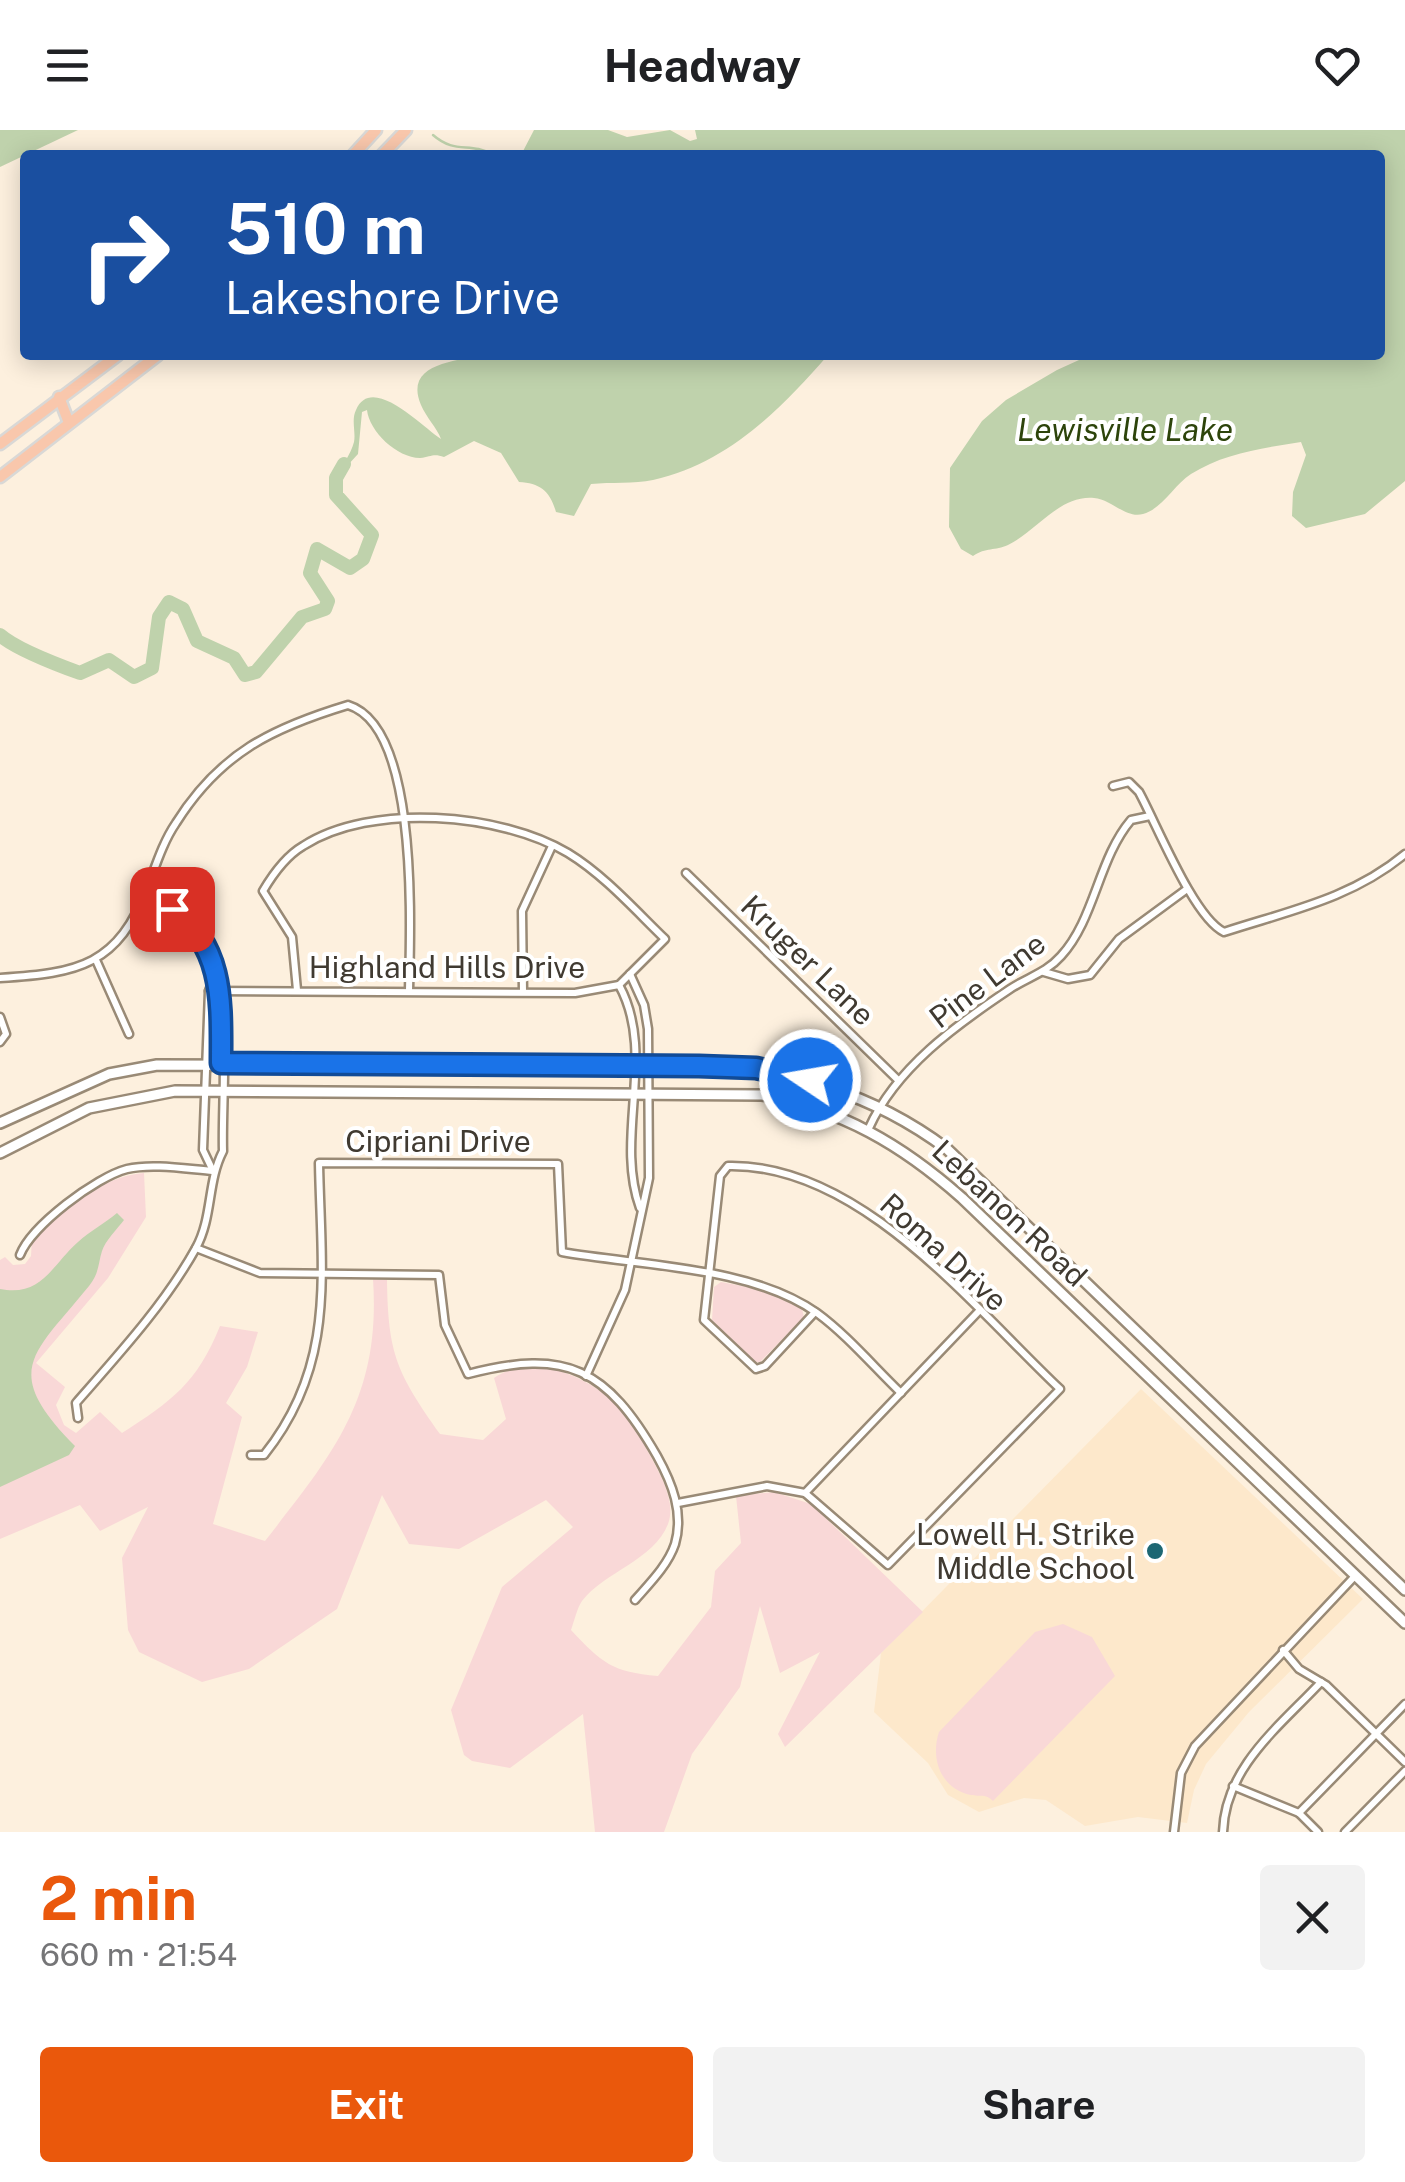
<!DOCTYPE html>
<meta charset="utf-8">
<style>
body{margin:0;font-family:"Public Sans",sans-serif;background:#f2f2f2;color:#202124;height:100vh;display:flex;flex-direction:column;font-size:38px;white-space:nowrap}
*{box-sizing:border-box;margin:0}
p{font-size:32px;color:#757577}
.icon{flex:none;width:55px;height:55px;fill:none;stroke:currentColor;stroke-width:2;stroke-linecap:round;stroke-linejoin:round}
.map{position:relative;height:1702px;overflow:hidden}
.drawer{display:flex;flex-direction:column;background:#fff;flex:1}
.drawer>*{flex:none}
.guide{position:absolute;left:20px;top:20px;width:1365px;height:210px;border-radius:10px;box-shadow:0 5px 25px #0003;background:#1a4fa0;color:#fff;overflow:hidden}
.pin{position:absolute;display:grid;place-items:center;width:85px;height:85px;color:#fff;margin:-42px;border-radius:20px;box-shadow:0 5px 15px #0006}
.me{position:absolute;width:110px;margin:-55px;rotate:282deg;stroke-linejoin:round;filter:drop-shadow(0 0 8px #0008)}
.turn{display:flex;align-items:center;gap:35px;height:210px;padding:0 40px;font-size:45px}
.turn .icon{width:130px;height:130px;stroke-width:2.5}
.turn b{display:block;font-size:70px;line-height:85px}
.round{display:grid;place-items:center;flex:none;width:105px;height:105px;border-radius:10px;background:#f2f2f2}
.overview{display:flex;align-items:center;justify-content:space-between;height:170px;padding:0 40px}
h1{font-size:60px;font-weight:700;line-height:75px;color:#ea580c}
.button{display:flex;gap:20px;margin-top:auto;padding:20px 40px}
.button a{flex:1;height:115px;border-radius:10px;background:#ea580c;color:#fff;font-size:40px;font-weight:700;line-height:115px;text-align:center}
.button a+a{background:#f2f2f2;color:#202124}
header{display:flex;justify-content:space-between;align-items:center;height:130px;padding:0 40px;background:#fff;font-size:45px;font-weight:700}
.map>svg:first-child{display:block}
</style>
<header><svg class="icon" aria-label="menu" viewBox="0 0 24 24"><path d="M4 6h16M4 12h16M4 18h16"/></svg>Headway<svg class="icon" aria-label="heart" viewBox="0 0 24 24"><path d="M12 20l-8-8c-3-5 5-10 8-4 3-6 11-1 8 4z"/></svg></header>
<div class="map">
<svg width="1405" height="1702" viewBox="0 0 1405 1702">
<rect width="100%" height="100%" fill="#fdf0de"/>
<polygon fill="#fde8cb" points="1141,1259 1363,1469 1249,1582 1206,1634 1194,1660 1187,1693 1138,1687 1085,1696 1046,1670 1024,1668 979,1682 948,1665 928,1633 874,1582 881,1523"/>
<g fill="#f9d8d7">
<path d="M144,1043L146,1087L108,1148L36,1233L65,1257L56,1275L64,1295L76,1303L100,1282L122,1303C172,1271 197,1253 220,1196L258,1202L247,1237L226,1273L242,1287L213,1394L265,1411C334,1323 381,1267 373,1149L387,1150C388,1225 397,1243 440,1304L483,1310L506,1289L494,1248C531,1221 591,1247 619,1277C634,1292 642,1311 652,1329C662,1348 676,1373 668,1394C654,1430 604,1442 582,1471C577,1478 574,1492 571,1500C602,1533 612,1542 658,1546L711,1477L715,1441L741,1413L736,1366L774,1362L811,1374L923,1482L785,1617L778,1604L820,1522L780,1543L760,1476L740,1557L692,1624L664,1702H595L583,1584L510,1638L472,1631L464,1625L451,1580L502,1457L573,1397L546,1370L459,1419L409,1414L382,1365L337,1479L249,1539L202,1552L139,1522L128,1500L122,1428L148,1377L100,1401L80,1375L0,1409V1130L5,1127L13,1135L25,1134L31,1126L32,1107C64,1081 101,1046 144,1043Z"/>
<polygon points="721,1152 763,1160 802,1179 804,1187 760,1232 755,1232 712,1190 714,1157"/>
<path d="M1063,1494L1092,1507L1115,1546L993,1671C985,1663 981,1667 971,1665C941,1659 930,1629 939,1602L1035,1502Z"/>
</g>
<g fill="#bfd2ac">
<polygon points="0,0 78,0 0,37"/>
<path d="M534,0H608L627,7L670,0L690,11L697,9L695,0H1405V351L1365,384L1306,398L1292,386L1293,362L1306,325L1301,312C1263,318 1224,323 1191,344C1174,355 1162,379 1143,384C1126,389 1111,369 1094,368C1059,365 1037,401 1008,415C995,421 986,417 973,426L961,419L949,397L950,338L982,291L1006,270L1057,240L1090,225H1380V25H521Z"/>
<path d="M484,225L513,228L828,225C780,280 728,333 653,350C634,354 611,352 591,354L574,386L556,382C550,361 540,353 519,352L501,323L474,311L444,327C433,323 431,327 420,328C397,328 369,301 367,280L362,282L358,324L336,348C341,337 351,324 354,312C356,302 351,290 356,280C372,243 423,298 441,309C437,298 426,287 421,275C403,233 457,231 484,225Z"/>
<path d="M117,1083L124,1090C118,1098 105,1111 102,1121C98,1134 99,1144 89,1156C33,1225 0,1240 75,1316L69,1325L0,1357V1159C42,1167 51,1136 78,1112C90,1101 105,1093 117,1083Z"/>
</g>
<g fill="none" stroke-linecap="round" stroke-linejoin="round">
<path stroke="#bfd2ac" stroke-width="2.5" d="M433,5C456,25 470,11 493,25"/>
<path stroke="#bfd2ac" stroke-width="14" d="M0,505C16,519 58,535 80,543L109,530L134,547L152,538L159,487L169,472L183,479L197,511L234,528L245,545L256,542L302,487L325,479L328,471L310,443L317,419L350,438L363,429L372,405L336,365V348L344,334"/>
<g stroke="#998a76" stroke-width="11">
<g id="street">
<path d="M1113,656L1129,652L1139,662C1157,695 1194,788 1224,802C1288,781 1351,769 1405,724"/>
<polyline points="686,743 898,950"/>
<polyline points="96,830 129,904"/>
<polyline points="1044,842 1068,849 1090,845 1119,809 1187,759"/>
<path d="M0,848C79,843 118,836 148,756C156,735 163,712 176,693C220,623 272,598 348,575C420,597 410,800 409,861"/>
<path d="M619,855C657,924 614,1006 640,1078"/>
<path d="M209,861L575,863L619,855L665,809C634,779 604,745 568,723C501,683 371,672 303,716C286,726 273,744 263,761L292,807L297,860"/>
<polyline points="523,862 522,781 552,716"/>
<polyline points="0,887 6,904 0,912"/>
<path d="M869,998C896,938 956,895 1010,859C1028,847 1046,843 1061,826C1095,789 1098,729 1131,690L1150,686"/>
<polyline points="213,1041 203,1020 209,861 214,847"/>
<path d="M196,1118L260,1143L439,1145L445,1195L468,1244C567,1218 607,1239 657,1326C672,1353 684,1383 675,1414C668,1435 650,1453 635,1470"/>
<path d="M20,1125C31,1096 96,1047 127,1039C152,1033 187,1039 213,1041"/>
<polyline points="586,1246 625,1160 649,1048 648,899 644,875 630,844"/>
<path d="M78,1288L76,1273C118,1225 165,1174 196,1118C213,1087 207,1052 223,1021C221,958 237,841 191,794C178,780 161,775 143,769"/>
<path d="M251,1325H264C337,1234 321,1142 319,1033L558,1034L562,1122C641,1136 751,1136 817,1183C847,1205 874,1237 901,1263"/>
<polyline points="805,1363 978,1182"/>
<path d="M678,1373L767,1356L805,1363L888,1435L1060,1259C972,1176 860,1033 728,1036L720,1046L704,1190L756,1239L765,1236L815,1182"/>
<polyline points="1283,1520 1299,1539 1326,1555 1405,1632"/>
<polyline points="1233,1656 1299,1683 1318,1702"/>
<polyline points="1299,1683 1405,1574"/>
<polyline points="1174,1702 1181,1643 1195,1616 1355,1446"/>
<path d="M1223,1702C1225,1637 1280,1596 1321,1552"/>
<polyline points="1345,1702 1405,1641"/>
</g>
</g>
<g stroke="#998a76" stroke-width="14">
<g id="secondary">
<path d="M0,993L109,944L157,935L699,936C792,940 872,963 947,1019L1405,1460"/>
<path d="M0,1023L89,978L175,961L762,965C842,980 901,1014 962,1068L1405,1493"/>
</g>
</g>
<g stroke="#d9d8d6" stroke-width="15">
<g id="primary">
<polyline points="353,25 376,0"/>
<polyline points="382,25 406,0"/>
<polyline points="59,267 69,293"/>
<polyline points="0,314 118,225"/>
<polyline points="0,347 158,225"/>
</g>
</g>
<use href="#street" stroke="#fff" stroke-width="6"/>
<use href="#secondary" stroke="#fff" stroke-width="9"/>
<use href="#primary" stroke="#f9c7ac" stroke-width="10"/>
</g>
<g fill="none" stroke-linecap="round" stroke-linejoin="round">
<g stroke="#114b97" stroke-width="25">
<path id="route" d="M172,779C225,816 221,875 221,933L699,936L756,938L810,950"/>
</g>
<use href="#route" stroke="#1a73e8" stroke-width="18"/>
</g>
<circle fill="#1d6773" stroke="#fff" stroke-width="4" cx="1155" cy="1421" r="10"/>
<g text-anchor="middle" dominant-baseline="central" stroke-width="8" stroke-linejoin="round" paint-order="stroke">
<g font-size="30" fill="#403a31" stroke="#fff">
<text transform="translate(808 830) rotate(44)">Kruger Lane</text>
<text x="447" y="837">Highland Hills Drive</text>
<text transform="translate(987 850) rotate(-37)">Pine Lane</text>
<text x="438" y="1011">Cipriani Drive</text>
<text transform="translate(1010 1083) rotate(43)">Lebanon Road</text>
<text transform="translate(944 1122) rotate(42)">Roma Drive</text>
</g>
<g font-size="30" fill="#403a31" stroke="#fff" text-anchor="end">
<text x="1135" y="1404">Lowell H. Strike<tspan x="1135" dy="34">Middle School</tspan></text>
</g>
<g font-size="32" font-style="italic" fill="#2d440b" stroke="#fff">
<text x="1125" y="299">Lewisville Lake</text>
</g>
</g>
</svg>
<div class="pin" style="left:172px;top:779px;background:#d93025"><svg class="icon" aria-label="arrive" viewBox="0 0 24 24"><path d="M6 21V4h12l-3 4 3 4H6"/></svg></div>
<svg class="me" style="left:810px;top:950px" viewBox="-20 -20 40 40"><circle r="17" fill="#1a73e8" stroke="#fff" stroke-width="3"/><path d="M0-11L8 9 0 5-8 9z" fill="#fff"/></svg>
<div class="guide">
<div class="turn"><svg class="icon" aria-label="right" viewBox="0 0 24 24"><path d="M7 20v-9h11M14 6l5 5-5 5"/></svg><div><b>510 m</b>Lakeshore Drive</div></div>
</div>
</div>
<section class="drawer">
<div class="overview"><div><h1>2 min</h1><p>660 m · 21:54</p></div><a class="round"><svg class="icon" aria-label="close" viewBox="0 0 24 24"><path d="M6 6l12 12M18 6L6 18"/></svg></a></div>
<div class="button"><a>Exit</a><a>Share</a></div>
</section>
